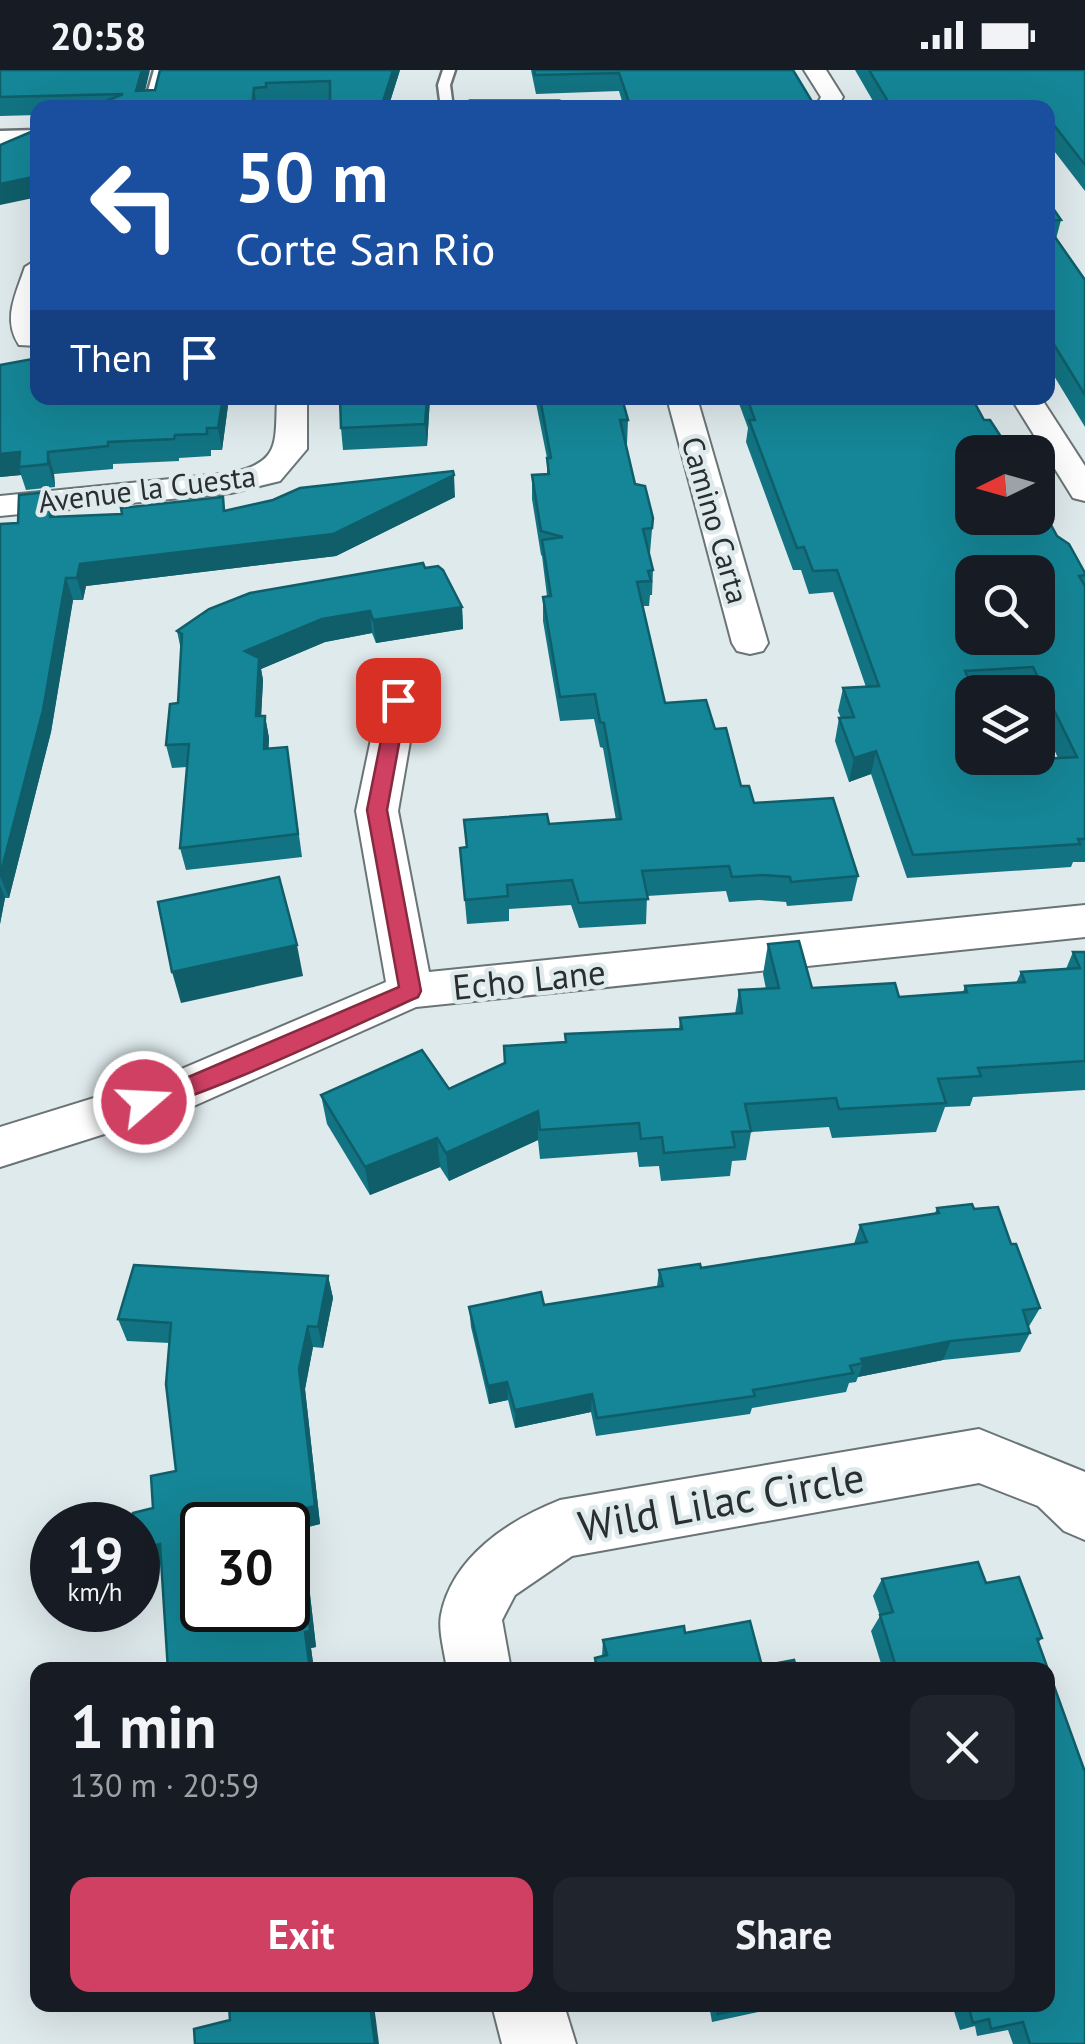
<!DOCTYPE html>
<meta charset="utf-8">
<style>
body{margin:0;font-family:"PT Sans",sans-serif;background:#20242c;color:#f1f3f6;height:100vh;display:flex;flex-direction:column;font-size:38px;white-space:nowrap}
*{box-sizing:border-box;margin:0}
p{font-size:32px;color:#9ea1a6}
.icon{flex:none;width:55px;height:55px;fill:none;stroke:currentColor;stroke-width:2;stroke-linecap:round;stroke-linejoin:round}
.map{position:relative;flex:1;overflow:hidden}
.side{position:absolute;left:30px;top:1592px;width:1025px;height:350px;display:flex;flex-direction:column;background:#171b24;border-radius:20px;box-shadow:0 10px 40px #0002}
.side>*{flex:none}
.top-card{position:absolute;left:30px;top:30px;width:1025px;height:305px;border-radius:20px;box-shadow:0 10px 40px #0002;background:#1a4fa0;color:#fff;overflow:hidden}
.needle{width:65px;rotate:265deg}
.buttons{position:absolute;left:955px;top:365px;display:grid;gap:20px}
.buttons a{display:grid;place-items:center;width:100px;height:100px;border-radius:20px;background:#171b24;box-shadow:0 10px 40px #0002;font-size:50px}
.speed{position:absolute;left:30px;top:1432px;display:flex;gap:20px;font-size:50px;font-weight:700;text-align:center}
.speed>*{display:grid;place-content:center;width:130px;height:130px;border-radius:50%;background:#171b24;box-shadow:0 10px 40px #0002;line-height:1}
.speed small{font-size:25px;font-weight:400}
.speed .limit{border:5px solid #111;border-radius:15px;background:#fff;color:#111}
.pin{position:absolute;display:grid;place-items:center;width:85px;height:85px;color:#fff;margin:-42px;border-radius:20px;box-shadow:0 5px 15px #0006}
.me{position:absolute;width:110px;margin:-55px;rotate:71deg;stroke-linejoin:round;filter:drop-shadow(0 0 8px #0008)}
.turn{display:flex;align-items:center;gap:35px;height:210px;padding:0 40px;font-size:45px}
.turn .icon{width:130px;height:130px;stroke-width:2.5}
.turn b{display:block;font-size:70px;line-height:85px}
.then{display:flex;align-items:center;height:95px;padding:0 40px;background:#0003;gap:20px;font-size:38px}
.round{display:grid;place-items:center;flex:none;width:105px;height:105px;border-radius:20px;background:#20242c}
.overview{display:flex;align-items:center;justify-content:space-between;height:170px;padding:0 40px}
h1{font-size:60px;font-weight:700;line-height:75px}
.button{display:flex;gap:20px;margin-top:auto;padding:20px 40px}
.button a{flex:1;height:115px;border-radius:20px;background:#cf4063;color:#fff;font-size:40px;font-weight:700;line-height:115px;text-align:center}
.button a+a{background:#20242c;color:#f1f3f6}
.status{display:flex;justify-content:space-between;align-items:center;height:70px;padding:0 50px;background:#171b24;direction:ltr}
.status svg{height:28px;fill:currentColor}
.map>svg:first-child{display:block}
</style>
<div class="status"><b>20:58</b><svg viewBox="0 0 49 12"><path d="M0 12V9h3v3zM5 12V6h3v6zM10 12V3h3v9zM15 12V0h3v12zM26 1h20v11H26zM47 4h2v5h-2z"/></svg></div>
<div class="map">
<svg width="1085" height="1974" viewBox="0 0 1085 1974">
<rect width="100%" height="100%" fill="#dfeaec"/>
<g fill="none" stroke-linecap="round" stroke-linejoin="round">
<g stroke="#6a7476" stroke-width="5">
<g id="service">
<polygon points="154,0 166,0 155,38 143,38"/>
<polygon points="443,0 455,0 450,15 453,38 441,38 438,15"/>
</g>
</g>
<g stroke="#6a7476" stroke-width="4">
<g id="minor">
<polygon points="804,0 826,0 843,27 837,38 815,38 821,27"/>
<polygon points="470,31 559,31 570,38 459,38"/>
<path d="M38,189V276L19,275C2,249 16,224 25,197Z"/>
<path d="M277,328H307V379L280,411L231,423L0,446V426L231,403C281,392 275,373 277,328Z"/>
<polygon points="667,328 697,328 768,573 763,581 750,584 737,581 732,573"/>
<polygon points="1011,328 1041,328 1085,396 1085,431 1073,428"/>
<polygon points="398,619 412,623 417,631 398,741 429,902 1085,835 1085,867 416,937 196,1035 0,1097 0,1057 165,1006 386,912 356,741 379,631 384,623"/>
<path d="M979,1359L1085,1402V1470L1064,1461L1038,1436L979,1413L572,1486L515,1525L502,1550L511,1600H447C445,1584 438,1561 441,1545C452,1487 509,1450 560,1430Z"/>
<polygon points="492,1935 564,1935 576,1974 502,1974"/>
</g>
</g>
<g stroke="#6a7476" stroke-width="5">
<polygon id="tertiary" points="38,60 38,76 0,77 0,61"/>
</g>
<use href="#service" fill="#fff" fill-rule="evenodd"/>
<use href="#minor" fill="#fff" fill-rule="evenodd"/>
<use href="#tertiary" fill="#fff" fill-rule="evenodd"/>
</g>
<g fill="#127382" fill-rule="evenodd">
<polygon points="0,0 145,21 155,20 160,0 400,0 388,38 330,38 330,30 269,31 269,36 257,38 38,38 38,45 0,46"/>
<polygon points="531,0 793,0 816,38 624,38 619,21 536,24"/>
<polygon points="855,0 1085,0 1085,121 1048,73 1048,38 877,38"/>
<polygon points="1048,131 1061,150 1056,169 1085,210 1085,357 1048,296"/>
<polygon points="0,295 38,328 229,328 222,380 211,380 211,386 179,388 179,391 113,394 113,399 54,404 55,417 26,420 21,405 0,407"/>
<polygon points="430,328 427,376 343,380 341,358"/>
<polygon points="535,328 622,328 628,350 627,374 625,374 635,414 653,448 650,483 649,483 653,500 652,525 650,525 649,536 642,536 665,633 715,659 741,716 754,733 858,806 852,831 787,836 786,832 759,830 729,832 726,821 647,826 646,854 579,858 571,835 509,839 509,851 467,854 460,778 466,777 464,750 549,754 616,750 603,678 600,677 594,649 560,651 543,551 543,527 547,526 542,486 541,485 532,429 532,405 547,404 547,388"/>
<path d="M737,328H972L984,350L1057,466L1085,503V792H1073L1071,797L907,808L871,704L849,712L835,671L839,648H841L838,641L843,618L866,617L833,522L809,524L801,500H793L746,372L748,358ZM1026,620L1027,622H1038V645L1058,688L1004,691L972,622Z"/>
<polygon points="223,427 225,441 455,427 336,486 86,516 83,530 73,530 51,662 9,828 5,828 0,854 0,454 18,453 55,444 55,447 122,444"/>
<polygon points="425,498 462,537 463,559 376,573 372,563 325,572 261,599 263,610 261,646 265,646 269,668 268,678 287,677 302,787 186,800 180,778 187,697 172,698 166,675 178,633 181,580 177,561"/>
<polygon points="768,874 812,918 899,927 963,922 965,916 1016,913 1021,902 1066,899 1073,882 1085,882 1085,1020 973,1027 970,1036 945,1037 936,1062 832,1068 829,1057 751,1062 746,1090 732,1091 730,1106 661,1111 659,1096 639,1097 637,1082 540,1089 538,1070 449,1111 440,1097 370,1125 327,1054 321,1025 449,1019 565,972 679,959 680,948 735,944 739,920 766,919 763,904"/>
<polygon points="937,1138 974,1139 1011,1174 1040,1238 1028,1258 1030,1263 1020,1282 943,1290 858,1307 856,1312 849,1313 846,1322 752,1338 750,1344 596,1366 591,1342 515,1358 508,1330 489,1334 471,1257 469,1237 544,1235 657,1217 659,1200 701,1198 854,1174 860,1155 935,1143"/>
<polygon points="328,1206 333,1228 323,1278 313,1277 305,1319 320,1454 308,1457 309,1471 304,1472 316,1577 311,1578 314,1600 168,1600 161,1494 144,1497 153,1438 176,1401 170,1273 127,1271 118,1249"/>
<polygon points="978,1492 986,1513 1019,1507 1042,1568 1038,1573 1085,1702 1085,1974 1013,1974 1008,1960 977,1966 975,1956 960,1960 952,1935 1048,1935 1048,1600 883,1600 871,1561 880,1546 873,1526 882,1509"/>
<polygon points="685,1563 762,1596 797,1600 594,1600 595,1588 602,1586 603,1570"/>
<polygon points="709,1935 791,1935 712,1952"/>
</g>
<g fill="#0f5e6a">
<polygon points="142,0 150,0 141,38 136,21"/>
<polygon points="393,0 400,0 388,38 381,38"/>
<polygon points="254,18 257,38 252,38"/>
<polygon points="38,106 38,127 0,135 0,114"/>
<polygon points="223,328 229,328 222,380 218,358"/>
<polygon points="427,328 430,328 427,376 425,354"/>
<polygon points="20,382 19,397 21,405 0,407 0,384"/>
<polygon points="48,382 54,404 55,417 48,394"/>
<polygon points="454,405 455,427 336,486 86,516 83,530 77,508 80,494"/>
<polygon points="49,422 55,444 56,469 50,447"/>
<polygon points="66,508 73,530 51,662 9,828 0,806"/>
<polygon points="462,537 463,559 376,573 373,550"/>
<polygon points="370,541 372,563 325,572 261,599 263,610 260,669 245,581 322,549"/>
<polygon points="265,646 269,668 268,701 264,679"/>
<polygon points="876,681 871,704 849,712 854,688"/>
<polygon points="0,815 5,828 0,854"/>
<polygon points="297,875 303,906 181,933 172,902"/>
<polygon points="538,1041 538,1070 449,1111 446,1083"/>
<polygon points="437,1068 440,1097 370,1125 365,1097"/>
<polygon points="328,1206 333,1228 323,1278 318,1257"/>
<polygon points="308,1256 313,1277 305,1319 320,1454 308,1457 309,1471 304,1472 316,1577 311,1578 314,1600 310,1600 305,1562 298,1453 302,1439 299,1299"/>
<polygon points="951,1271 943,1290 858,1307 863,1293 861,1289"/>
<polygon points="507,1312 508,1330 489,1334 488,1316"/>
<polygon points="592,1324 591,1342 515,1358 515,1340"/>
<polygon points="160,1474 170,1492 144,1497 138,1485 138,1479"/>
<polygon points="370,1935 374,1935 379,1974 375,1974"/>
</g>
<g fill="#158697" stroke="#0f5e6a" stroke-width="2.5" fill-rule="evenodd">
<polygon points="0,0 142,0 136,21 155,20 160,0 393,0 381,38 330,38 330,11 266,13 266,17 254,18 252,38 90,38 123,24 0,27"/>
<polygon points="534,0 793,0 816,38 631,38 619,3 535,5"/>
<polygon points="869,0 1085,0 1085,95 1050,50 1048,52 1048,38 892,38"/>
<polygon points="38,59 38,106 0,114 0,75"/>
<polygon points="1048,131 1061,150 1048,151"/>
<polygon points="1048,157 1085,210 1085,325 1048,265"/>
<polygon points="38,288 38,328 223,328 218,358 207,358 207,364 175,365 174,369 108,372 108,376 48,382 48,394 19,397 20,382 0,384 0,295"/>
<polygon points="340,328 427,328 425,354 341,358"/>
<polygon points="540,328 622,328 628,350 620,350 635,414 645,416 653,448 652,458 643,459 653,500 648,501 651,511 637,512 665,633 706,630 715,659 726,658 741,716 749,716 754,733 833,728 858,806 791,812 790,807 763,805 732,807 729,796 642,801 648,829 579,833 572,810 507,815 508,826 465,830 460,778 467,777 464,750 547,744 549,754 621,749 604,653 600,652 595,624 560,627 543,527 551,526 542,470 563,467 541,461 532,405 549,404 547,388 551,388"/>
<path d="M747,328H972L984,350H990L1011,382H972V448H1038V431L1057,466L1069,474L1085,503V505L1079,506L1085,516V769H1078L1080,774L913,785L876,681L854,688L839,648L854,647L843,618L879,616L837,500L813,501L804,477L797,478L749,350H755ZM972,502H1038V568H972ZM1033,597L1077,687L1004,691L1003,688H972V622H974L965,601Z"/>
<polygon points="453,401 454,405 333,464 80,494 77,508 66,508 43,640 0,806 0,454 18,453 19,425 49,422 50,447 122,444 121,438 223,427 224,441 273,430 300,418"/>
<polygon points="423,493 425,498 438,496 443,500 462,537 373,550 370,541 322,549 245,581 259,588 256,646 265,646 264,679 287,677 298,764 180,778 189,674 166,675 170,634 178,633 182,564 177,561 209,539 250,523"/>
<polygon points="279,807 297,875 172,902 158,832"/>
<polygon points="799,871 812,918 895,913 899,927 967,922 965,916 1025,912 1021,902 1080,898 1073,882 1085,882 1085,991 978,998 981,1006 938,1009 946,1033 839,1039 836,1028 745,1034 751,1061 732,1062 735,1077 664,1083 662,1067 641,1069 639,1053 540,1060 538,1041 446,1083 437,1068 365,1097 321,1025 422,980 449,1019 505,993 504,976 566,972 565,964 682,959 680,948 742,943 739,920 779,918 768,874"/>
<polygon points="972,1134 974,1139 998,1137 1011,1174 1016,1174 1040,1238 1023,1240 1030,1263 951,1271 861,1289 863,1293 850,1296 853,1303 753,1320 755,1326 597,1348 592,1324 515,1340 507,1312 488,1316 469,1237 541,1222 544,1235 663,1216 659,1200 700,1194 701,1198 867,1172 860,1155 939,1143 937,1138"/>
<path d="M134,1195L328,1206L318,1257L308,1256L299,1299L315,1436L302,1439L303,1452L298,1453L310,1561L305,1562L310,1600H168L160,1474L138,1479V1455H133V1443L153,1438L151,1406L176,1401L166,1314L171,1253L118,1249ZM202,1455H288V1540H202Z"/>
<polygon points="978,1492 986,1513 1019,1507 1042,1568 1037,1569 1085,1702 1085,1974 1030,1974 1023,1952 991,1959 989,1949 973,1953 968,1935 1048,1935 1048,1600 897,1600 880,1545 893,1542 882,1509"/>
<polygon points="750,1551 762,1596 794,1590 797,1600 597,1600 595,1588 607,1585 603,1570 684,1556 685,1563"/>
<polygon points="229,1935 370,1935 375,1974 195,1974 194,1959 230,1950"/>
<polygon points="716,1935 761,1935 718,1944"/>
</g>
<path fill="#cf4063" stroke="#872a40" stroke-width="2.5" d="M398,625L407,630L387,740L421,921L418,927C377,945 163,1048 135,1039L132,1032L135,1025L172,1014L399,917L367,740L389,630Z"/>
<g text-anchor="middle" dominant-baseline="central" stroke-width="9" stroke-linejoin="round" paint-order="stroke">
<g font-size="30" fill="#2a2e2f" stroke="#dfeaec">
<text transform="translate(147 418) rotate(-7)">Avenue la Cuesta</text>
<text transform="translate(716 450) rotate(74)">Camino Carta</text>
</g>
<g font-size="35" fill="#2a2e2f" stroke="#dfeaec">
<text transform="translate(529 909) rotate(-6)">Echo Lane</text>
</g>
<g font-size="42" fill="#2a2e2f" stroke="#dfeaec">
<text transform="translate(721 1431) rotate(-10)">Wild Lilac Circle</text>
</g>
</g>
</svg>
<div class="buttons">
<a><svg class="needle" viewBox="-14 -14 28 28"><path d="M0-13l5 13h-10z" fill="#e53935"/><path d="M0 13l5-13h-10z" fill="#9ea1a6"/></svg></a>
<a><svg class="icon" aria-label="search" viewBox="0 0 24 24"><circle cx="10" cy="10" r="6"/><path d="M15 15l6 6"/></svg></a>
<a><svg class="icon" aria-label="layers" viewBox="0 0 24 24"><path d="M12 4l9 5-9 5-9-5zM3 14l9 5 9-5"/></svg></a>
</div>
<div class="speed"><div>19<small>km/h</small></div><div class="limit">30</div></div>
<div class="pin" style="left:398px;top:630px;background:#d93025"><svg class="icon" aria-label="arrive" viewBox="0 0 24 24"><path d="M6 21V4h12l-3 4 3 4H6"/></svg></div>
<svg class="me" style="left:144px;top:1032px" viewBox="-20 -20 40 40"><circle r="17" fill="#cf4063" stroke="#fff" stroke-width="3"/><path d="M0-11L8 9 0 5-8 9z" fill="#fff"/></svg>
<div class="top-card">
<div class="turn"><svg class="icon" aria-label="left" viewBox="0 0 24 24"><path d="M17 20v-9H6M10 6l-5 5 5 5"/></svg><div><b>50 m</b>Corte San Rio</div></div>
<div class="then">Then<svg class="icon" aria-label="arrive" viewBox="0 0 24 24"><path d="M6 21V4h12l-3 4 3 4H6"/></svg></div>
</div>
<section class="side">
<div class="overview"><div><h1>1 min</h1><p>130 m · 20:59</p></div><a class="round"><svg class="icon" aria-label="close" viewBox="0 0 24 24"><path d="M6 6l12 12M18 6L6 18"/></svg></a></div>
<div class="button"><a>Exit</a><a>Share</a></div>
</section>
</div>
